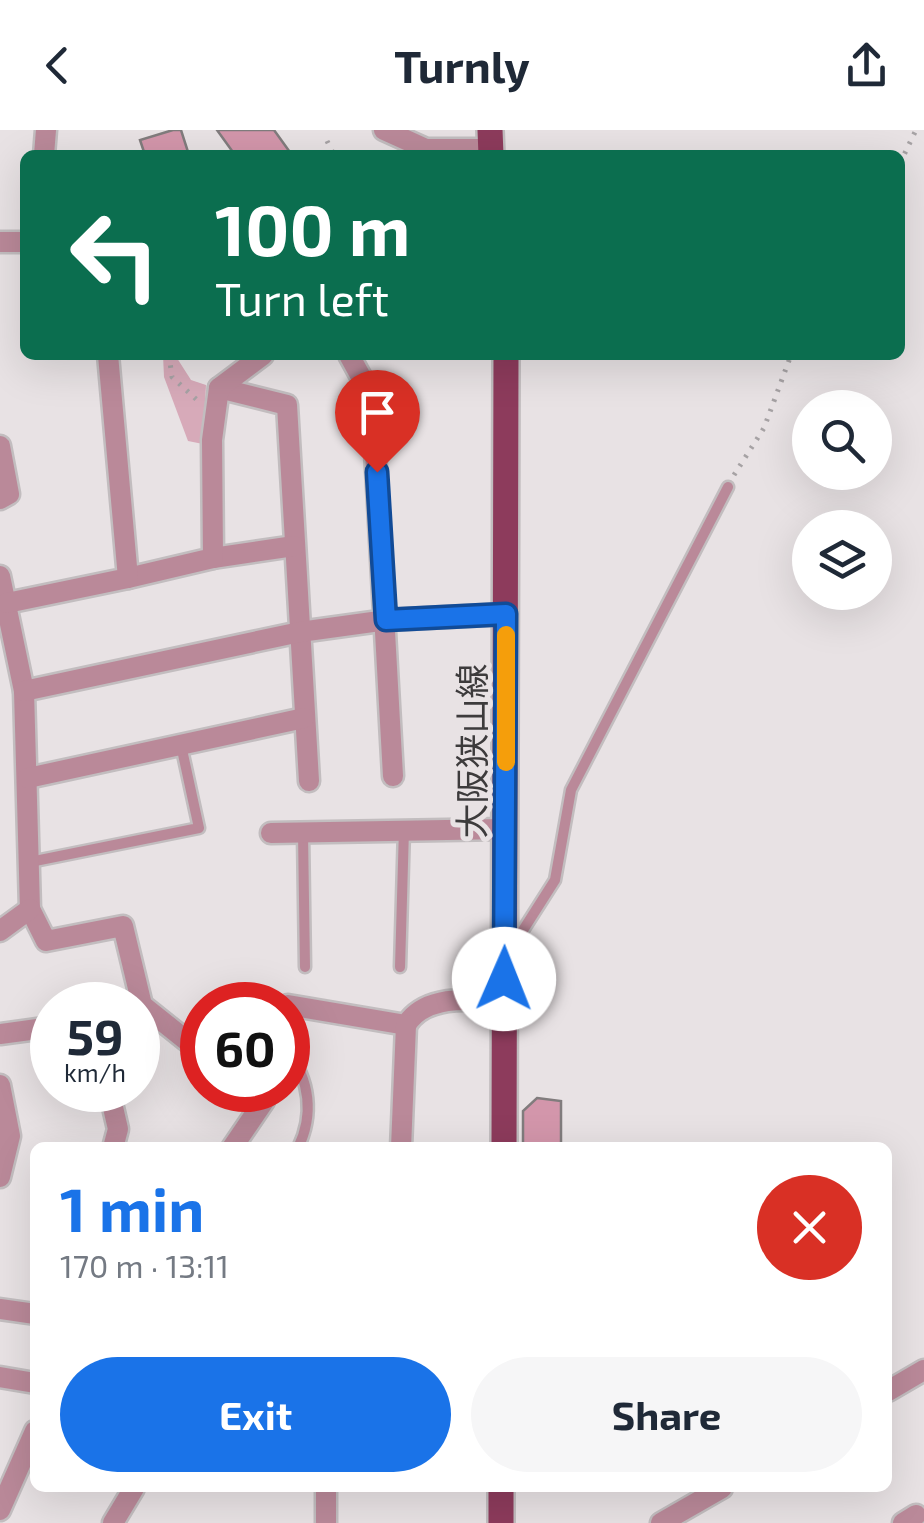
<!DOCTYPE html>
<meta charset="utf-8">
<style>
body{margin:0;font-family:"Exo 2","Noto Sans JP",sans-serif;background:#f6f6f7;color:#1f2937;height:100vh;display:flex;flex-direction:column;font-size:38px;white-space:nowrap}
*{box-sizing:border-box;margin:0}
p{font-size:32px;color:#747a83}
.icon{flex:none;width:55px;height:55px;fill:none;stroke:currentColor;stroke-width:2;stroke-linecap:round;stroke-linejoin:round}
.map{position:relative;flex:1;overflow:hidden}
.panel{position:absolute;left:30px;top:1012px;width:862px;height:350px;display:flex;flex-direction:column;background:#fff;border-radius:15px;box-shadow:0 10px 40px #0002}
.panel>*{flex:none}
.top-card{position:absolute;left:20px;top:20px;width:885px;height:210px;border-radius:15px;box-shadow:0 10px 40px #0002;background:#0b6e4f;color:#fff;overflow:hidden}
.buttons{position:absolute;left:792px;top:260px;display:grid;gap:20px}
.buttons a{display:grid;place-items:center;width:100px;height:100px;border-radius:50%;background:#fff;box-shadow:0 10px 40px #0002;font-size:50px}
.speed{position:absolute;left:30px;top:852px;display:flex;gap:20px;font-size:50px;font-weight:700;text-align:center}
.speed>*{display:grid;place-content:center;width:130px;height:130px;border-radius:50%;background:#fff;box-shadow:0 10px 40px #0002;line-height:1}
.speed small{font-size:25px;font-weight:400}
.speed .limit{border:15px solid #d22;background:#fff;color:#111}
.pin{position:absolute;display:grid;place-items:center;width:85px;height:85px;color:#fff;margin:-102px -42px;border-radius:50% 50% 50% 0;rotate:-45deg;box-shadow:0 0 10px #0007}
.pin .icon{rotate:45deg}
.me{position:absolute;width:110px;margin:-55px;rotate:1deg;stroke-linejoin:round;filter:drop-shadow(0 0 8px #0008)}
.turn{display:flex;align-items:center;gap:35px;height:210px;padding:0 30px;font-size:45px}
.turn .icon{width:130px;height:130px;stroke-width:2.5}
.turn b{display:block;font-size:70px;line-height:85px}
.round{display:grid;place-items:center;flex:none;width:105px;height:105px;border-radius:52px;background:#f6f6f7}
.headline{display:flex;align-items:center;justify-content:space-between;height:170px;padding:0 30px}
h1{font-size:60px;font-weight:700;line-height:75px;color:#1a73e8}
.primary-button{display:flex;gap:20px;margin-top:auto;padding:20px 30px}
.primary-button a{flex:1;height:115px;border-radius:60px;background:#1a73e8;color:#fff;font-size:40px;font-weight:700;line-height:115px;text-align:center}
.primary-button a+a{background:#f6f6f7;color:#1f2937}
header{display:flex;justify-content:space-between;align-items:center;height:130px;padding:0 30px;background:#fff;font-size:45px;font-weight:700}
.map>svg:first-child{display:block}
</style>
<header><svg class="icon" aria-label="back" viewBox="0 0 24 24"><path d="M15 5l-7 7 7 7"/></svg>Turnly<svg class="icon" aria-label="share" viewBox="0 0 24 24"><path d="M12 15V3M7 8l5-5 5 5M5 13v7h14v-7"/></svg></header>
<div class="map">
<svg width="924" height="1393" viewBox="0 0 924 1393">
<rect width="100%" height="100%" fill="#e8e2e4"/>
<polygon fill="#d7aab9" points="163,225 175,225 191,250 206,255 203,314 188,311 164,247"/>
<g fill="#d396ab" stroke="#817c7d" stroke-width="2.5">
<polygon points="173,0 181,0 189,25 145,25 140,10"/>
<polygon points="217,0 274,0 292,25 235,25"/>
<polygon points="537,968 561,971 561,1018 523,1018 523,981"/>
</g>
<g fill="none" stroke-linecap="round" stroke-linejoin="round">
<g stroke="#c2bdbf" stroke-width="15">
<g id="service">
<polyline points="303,703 305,837"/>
<polyline points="30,732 199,698 181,615"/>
<polyline points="511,819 555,750 571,660 728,357"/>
<polyline points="400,837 404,699"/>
<polyline points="263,875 264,871"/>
<path d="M288,922C310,950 314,985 298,1018"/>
</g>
</g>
<g stroke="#c2bdbf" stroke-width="25">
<g id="minor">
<polyline points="384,0 426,19 491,19"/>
<polyline points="44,25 46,0"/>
<polyline points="0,112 25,112"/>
<polyline points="349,225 372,267 393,646"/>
<polyline points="219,258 287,275 309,651"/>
<polyline points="0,316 9,364 0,369"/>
<polyline points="213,428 294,416"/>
<polyline points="0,446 24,561 30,779 46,811 123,796 142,875 202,923"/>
<polyline points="128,448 213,428 212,310 219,258 263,225"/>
<polyline points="7,473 128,448 108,225"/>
<polyline points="24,561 300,502 387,490 506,484"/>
<polyline points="28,648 304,588"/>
<polyline points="271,703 505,699"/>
<polyline points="0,801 30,779"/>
<path d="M288,875L406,895C426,863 471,871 504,870"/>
<polyline points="0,904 52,897"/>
<polyline points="0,955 10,1006 0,1047"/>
<polyline points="109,960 118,999 113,1018"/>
<polyline points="232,1018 264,971 250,960"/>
<polyline points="401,1018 406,895"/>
<polyline points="0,1179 35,1184"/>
<polyline points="0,1247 35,1253"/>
<polyline points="888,1261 924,1240"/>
<polyline points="326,1358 326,1393"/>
<polyline points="0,1380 35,1301"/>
<polyline points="113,1393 134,1358"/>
<polyline points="661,1393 722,1358"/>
<polyline points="903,1393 916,1385"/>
</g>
</g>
<g stroke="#c2bdbf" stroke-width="30">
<g id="primary">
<polyline points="490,0 491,25"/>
<polyline points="504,1018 506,225"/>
<polyline points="501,1393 501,1358"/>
</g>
</g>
<g stroke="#a6a2a4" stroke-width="5" stroke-dasharray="2.5 8" stroke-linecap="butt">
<polyline points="327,11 334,25"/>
<polyline points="900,33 916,0"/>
<polyline points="169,225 172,247 197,270"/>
<polyline points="734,345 764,298 791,225"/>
</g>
<use href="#service" stroke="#ba8999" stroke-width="10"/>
<use href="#minor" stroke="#ba8999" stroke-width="20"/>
<use href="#primary" stroke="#8d3b5c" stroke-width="25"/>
</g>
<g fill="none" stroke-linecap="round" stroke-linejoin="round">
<g stroke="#114b97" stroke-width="25">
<polyline id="route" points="377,342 386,490 506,484 504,849"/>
</g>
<use href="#route" stroke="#1a73e8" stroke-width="18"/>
<polyline stroke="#f59e0b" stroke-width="18" points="506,632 506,505"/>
</g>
<g text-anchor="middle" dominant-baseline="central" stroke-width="10" stroke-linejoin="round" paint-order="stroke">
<g font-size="35" fill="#3d3b3c" stroke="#e8e2e4">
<text transform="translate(471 621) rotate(-90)">大阪狭山線</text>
</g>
</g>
</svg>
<div class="buttons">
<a><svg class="icon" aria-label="search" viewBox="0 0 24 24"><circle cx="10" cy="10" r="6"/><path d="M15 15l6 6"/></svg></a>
<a><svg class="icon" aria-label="layers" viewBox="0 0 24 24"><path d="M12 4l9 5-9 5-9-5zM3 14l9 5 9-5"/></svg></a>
</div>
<div class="speed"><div>59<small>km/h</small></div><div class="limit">60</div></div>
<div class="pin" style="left:377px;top:342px;background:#d93025"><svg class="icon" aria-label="arrive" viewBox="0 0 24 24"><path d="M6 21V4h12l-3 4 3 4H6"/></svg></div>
<svg class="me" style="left:504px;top:849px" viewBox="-20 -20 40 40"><circle r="19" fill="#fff"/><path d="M0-13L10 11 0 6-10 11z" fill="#1a73e8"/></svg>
<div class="top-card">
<div class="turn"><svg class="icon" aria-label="left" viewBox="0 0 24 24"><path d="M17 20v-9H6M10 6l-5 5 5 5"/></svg><div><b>100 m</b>Turn left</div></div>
</div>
<section class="panel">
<div class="headline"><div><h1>1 min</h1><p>170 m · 13:11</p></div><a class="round" style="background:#d93025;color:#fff"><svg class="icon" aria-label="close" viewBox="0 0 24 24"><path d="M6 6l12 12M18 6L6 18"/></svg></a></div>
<div class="primary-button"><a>Exit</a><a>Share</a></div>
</section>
</div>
